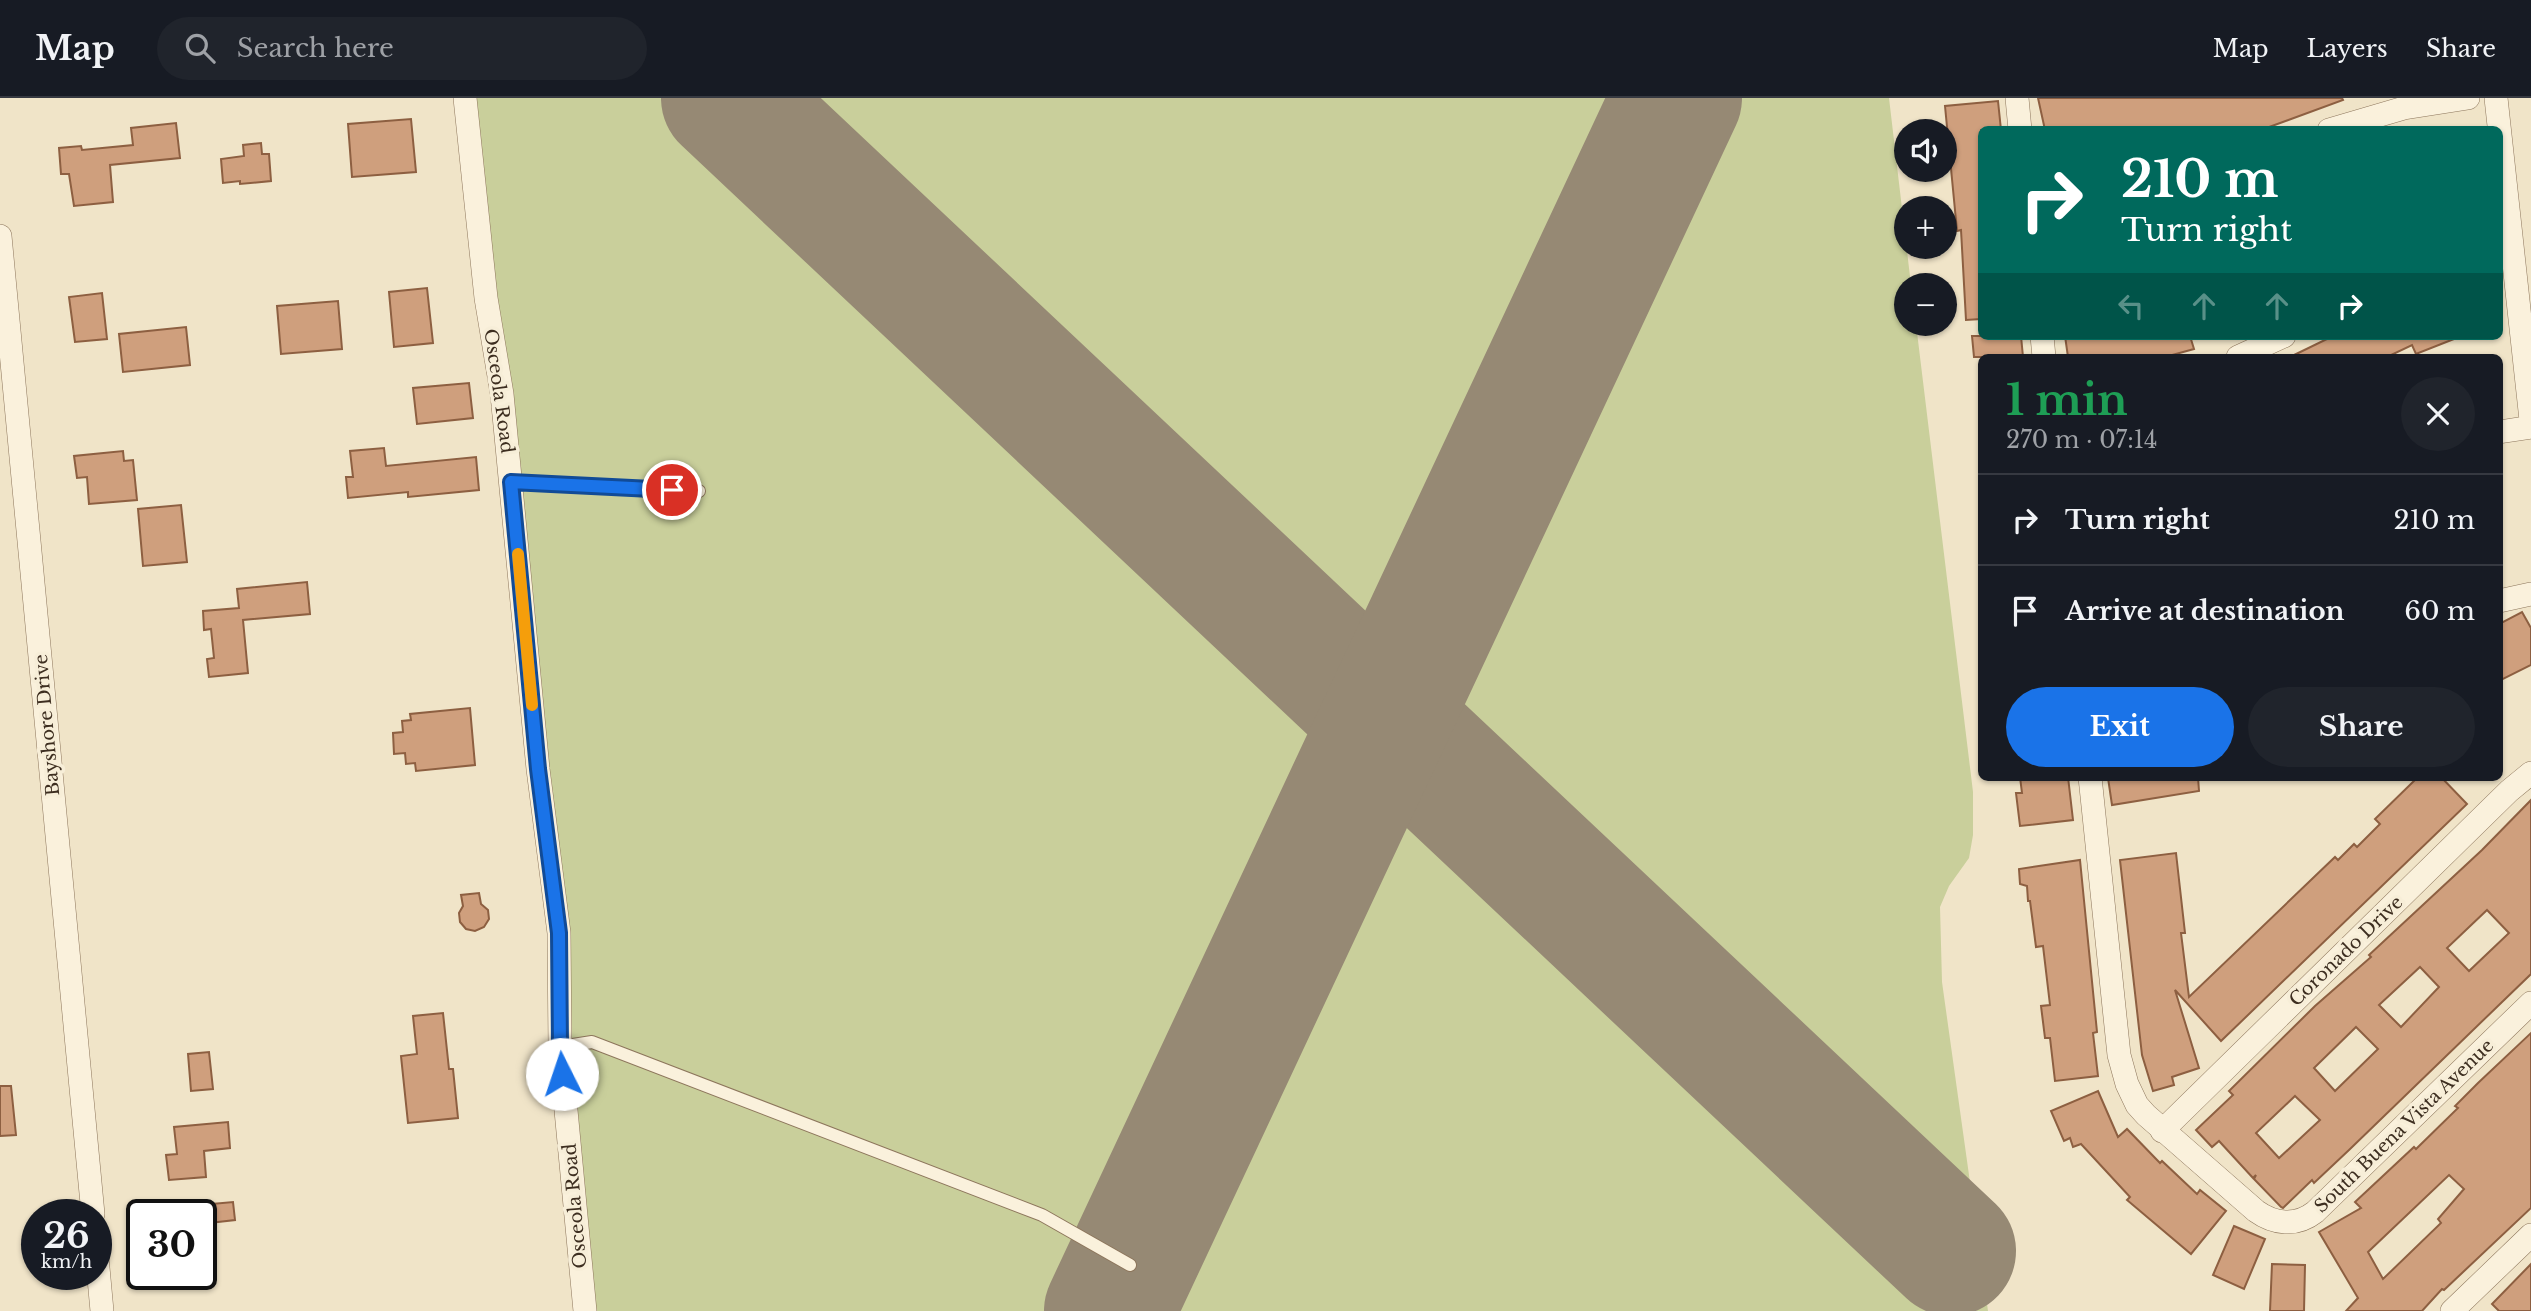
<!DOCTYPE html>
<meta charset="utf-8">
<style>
body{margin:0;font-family:"Libre Baskerville",serif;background:#20242c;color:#f1f3f6;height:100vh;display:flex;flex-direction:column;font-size:26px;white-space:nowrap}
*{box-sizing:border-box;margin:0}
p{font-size:23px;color:#9ea1a6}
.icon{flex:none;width:38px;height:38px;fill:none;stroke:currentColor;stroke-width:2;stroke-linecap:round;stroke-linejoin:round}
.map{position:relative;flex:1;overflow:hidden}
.details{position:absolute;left:1978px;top:256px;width:525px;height:427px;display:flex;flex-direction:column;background:#171b24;border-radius:10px;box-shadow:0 2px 5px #0004}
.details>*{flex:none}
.hud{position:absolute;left:1978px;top:28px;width:525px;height:214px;border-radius:10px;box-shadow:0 2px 5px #0004;background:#00695c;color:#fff;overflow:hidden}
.buttons{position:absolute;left:1894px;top:21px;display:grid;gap:14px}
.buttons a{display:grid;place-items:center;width:63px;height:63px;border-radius:50%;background:#171b24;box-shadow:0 2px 5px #0004;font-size:35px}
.speed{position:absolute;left:21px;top:1101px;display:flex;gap:14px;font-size:35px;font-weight:700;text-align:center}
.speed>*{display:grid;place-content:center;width:91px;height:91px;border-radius:50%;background:#171b24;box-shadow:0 2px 5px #0004;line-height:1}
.speed small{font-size:18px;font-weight:400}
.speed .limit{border:4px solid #111;border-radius:10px;background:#fff;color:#111}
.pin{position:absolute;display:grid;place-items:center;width:60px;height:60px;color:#fff;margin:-30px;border:4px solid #fff;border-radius:50%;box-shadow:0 2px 7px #0007}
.me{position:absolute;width:77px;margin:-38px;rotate:356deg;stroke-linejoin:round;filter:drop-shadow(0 0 5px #0008)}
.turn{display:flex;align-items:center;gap:24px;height:147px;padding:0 28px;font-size:32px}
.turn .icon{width:91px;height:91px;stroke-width:2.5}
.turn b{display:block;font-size:49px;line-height:60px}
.lanes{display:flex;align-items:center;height:66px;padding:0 28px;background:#0003;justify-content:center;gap:35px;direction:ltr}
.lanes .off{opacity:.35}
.round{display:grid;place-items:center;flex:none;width:74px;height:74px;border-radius:37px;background:#20242c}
.head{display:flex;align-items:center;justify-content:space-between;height:119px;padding:0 28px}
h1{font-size:42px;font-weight:800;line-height:52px;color:#1e9e55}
.action{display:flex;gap:14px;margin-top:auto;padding:14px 28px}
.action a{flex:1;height:80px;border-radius:42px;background:#1a73e8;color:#fff;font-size:28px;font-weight:800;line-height:80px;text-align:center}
.action a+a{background:#20242c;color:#f1f3f6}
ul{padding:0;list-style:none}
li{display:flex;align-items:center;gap:21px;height:91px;padding:0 28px;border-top:2px solid #363941}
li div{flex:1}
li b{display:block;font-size:26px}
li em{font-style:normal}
header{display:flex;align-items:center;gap:42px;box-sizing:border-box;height:98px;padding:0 35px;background:#171b24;border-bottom:2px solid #363941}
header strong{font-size:33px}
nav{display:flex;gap:38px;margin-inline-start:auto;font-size:24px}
.search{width:490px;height:63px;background:#20242c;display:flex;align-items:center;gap:18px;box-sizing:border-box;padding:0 24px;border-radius:38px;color:#9ea1a6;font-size:26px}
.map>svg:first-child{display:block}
</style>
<header>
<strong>Map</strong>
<div class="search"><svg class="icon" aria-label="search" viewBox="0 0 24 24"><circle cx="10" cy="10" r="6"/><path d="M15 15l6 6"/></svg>Search here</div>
<nav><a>Map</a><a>Layers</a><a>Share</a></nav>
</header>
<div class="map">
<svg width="2531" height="1213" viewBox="0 0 2531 1213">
<rect width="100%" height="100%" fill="#f0e4c8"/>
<polygon fill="#c9cf9b" points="476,0 1889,0 1911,187 1906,187 1906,226 1916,226 1973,694 1973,737 1969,760 1949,788 1940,809 1942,884 1988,1213 594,1213"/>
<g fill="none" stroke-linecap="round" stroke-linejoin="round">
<g stroke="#968974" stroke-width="130">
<polyline points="726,0 1951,1153"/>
<polyline points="1109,1213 1677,0"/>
</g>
</g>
<g fill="#cf9f7d" stroke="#8d5f41" stroke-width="2" fill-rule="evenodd">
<polygon points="2038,0 2342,0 2343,2 2261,32 2045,32"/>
<polygon points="1998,3 2001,32 1981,32 1981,221 1966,222 1961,132 1957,133 1945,8"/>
<polygon points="411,21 416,74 352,79 348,26"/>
<polygon points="176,25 180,60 110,67 113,104 74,108 69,76 61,76 59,50 81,48 82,52 133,47 131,30"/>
<polygon points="261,45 262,56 269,56 271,83 240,86 240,83 223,85 221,61 244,58 243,47"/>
<polygon points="427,190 433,245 394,249 389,194"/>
<polygon points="102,195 107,241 75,244 69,199"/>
<polygon points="338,203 342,251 281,256 277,208"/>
<polygon points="186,229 190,267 123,274 119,236"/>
<polygon points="1972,238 2021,238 2023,259 1974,259"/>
<polygon points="2065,238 2190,238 2194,251 2165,259 2068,259"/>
<polygon points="2333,238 2459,238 2459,239 2416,256 2412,247 2387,259 2290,259"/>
<polygon points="469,285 473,320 417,326 413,290"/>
<polygon points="384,350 386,368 476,359 479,392 408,399 408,394 348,400 346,379 353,379 350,353"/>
<polygon points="123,353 124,363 133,362 137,402 89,406 87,379 77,380 74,358"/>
<polygon points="181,407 187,464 143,468 138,411"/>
<polygon points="307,484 310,516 243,522 248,575 209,579 207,561 214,560 211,531 204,532 203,513 239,510 237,491"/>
<polygon points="2522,514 2531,530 2531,567 2499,583 2499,526"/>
<polygon points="470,610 475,667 416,673 415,665 406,666 405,655 394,656 393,635 403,634 402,623 411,622 410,616"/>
<polygon points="2020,679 2068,679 2073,722 2020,728 2016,695 2022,695"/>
<polygon points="2117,679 2198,679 2199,693 2112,707 2108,680"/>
<polygon points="2418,679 2441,679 2467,706 2221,943 2175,892 2199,970 2172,979 2174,987 2153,993 2142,957 2120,762 2176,755 2185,835 2181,835 2189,899 2335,759 2338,762 2354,746 2357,749 2380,726 2375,721"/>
<path d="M2531,702V876L2349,1052L2314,1085L2312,1082L2283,1110L2281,1109L2254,1081L2256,1077L2253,1080L2219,1043L2212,1049L2196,1032L2233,997L2229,993L2315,908L2371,859L2369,857L2482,752ZM2487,812L2509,835L2469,873L2447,850ZM2420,869L2439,889L2401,929L2379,907ZM2356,929L2378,951L2335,993L2314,970ZM2295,998L2320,1022L2279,1060L2256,1035Z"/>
<polygon points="2080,762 2097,934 2093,935 2098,978 2055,983 2050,940 2045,940 2041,908 2050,907 2043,848 2036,849 2030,803 2028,803 2027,788 2020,786 2019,771"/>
<polygon points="479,795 481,806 488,812 489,821 484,829 475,833 466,831 460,824 459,815 463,808 461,797"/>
<polygon points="443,915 449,971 453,971 458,1020 408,1025 401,958 417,956 413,918"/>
<path d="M2531,935V1110L2444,1192L2442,1191L2422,1213H2346L2358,1200L2319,1134L2361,1110L2355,1104L2414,1049L2416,1051L2458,1010L2455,1008L2478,985ZM2449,1077L2464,1091L2438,1121L2441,1125L2383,1181L2368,1154Z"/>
<polygon points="209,954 213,991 191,993 188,956"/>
<polygon points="0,988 11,988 16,1037 0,1038"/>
<polygon points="2098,993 2118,1039 2127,1031 2160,1065 2162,1063 2197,1096 2200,1092 2226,1113 2191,1156 2127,1102 2130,1099 2081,1046 2073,1049 2070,1040 2064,1043 2051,1013"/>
<polygon points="228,1024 230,1050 204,1053 206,1079 169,1082 166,1057 177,1056 174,1029"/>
<polygon points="233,1104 235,1122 201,1126 201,1107"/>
<polygon points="2234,1128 2265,1141 2244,1191 2213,1177"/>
<polygon points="2272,1166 2305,1167 2304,1213 2270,1213"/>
<polygon points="2531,1166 2531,1213 2499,1213 2492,1206"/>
</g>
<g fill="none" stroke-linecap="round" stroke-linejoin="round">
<g stroke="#8d765c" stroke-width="14">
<g id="service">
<polyline points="511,384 699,393"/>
<polyline points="560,949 592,944 1042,1117 1130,1167"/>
</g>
</g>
<g stroke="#8d765c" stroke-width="24">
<g id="minor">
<polyline points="465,0 486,200 502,296 538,671 559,835 560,949 585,1213"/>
<polyline points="2017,0 2020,32"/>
<polyline points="2496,0 2531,322"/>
<polyline points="2329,32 2404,10 2468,0"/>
<polyline points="0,138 93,1116"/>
<polyline points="2042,238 2044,259"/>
<polyline points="2238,259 2284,238"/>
<polyline points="2499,334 2531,329"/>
<polyline points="2499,503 2531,496"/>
<path d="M2090,679L2119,957L2127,986L2137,1007L2146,1017L2256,1113C2274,1126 2296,1129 2315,1114L2531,905"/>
<polyline points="2162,1033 2509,693 2531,675"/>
<polyline points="96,1148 102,1213"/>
<polyline points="2452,1213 2531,1137"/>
</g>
</g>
<use href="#service" stroke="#faf1dc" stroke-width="12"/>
<use href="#minor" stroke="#faf1dc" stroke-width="23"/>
</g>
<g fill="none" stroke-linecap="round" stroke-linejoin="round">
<g stroke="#114b97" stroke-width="18">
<polyline id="route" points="562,976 560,949 559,835 538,671 511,384 672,392"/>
</g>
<use href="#route" stroke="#1a73e8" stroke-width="12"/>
<polyline stroke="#f59e0b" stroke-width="12" points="518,456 532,607"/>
</g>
<g text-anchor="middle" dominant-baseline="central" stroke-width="7" stroke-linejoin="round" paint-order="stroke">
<g font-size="18" fill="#3d2e20" stroke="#f7eed8">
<text transform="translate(499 293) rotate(82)">Osceola Road</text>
<text transform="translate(47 627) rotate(-95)">Bayshore Drive</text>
<text transform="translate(2346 853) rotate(-44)">Coronado Drive</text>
<text transform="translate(2404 1028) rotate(-44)">South Buena Vista Avenue</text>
<text transform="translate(575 1108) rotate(-95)">Osceola Road</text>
</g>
</g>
</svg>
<div class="buttons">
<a><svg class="icon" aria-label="sound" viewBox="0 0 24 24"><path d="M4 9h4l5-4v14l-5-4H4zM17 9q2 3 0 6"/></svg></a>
<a>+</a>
<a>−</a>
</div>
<div class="speed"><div>26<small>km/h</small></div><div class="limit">30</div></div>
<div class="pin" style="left:672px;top:392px;background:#d93025"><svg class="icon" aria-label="arrive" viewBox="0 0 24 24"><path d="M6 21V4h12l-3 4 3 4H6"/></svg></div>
<svg class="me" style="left:562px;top:976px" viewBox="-20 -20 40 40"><circle r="19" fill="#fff"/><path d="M0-13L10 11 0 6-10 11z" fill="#1a73e8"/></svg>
<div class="hud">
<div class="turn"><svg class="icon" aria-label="right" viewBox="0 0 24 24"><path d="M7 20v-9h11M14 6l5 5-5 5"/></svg><div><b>210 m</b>Turn right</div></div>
<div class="lanes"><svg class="icon off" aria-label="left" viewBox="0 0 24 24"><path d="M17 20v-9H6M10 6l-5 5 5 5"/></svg><svg class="icon off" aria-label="ahead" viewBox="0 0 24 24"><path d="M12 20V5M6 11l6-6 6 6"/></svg><svg class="icon off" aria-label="ahead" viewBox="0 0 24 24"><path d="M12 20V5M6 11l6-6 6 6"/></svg><svg class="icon" aria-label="right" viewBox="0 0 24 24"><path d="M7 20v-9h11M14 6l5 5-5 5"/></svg></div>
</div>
<section class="details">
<div class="head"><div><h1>1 min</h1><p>270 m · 07:14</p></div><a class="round"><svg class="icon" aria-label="close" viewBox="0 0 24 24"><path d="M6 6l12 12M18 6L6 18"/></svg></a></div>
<ul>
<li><svg class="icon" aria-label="right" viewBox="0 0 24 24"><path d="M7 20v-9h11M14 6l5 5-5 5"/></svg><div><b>Turn right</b></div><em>210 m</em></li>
<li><svg class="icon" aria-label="arrive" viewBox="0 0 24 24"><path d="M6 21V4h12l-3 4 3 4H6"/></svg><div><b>Arrive at destination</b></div><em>60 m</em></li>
</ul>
<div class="action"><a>Exit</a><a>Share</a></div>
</section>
</div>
